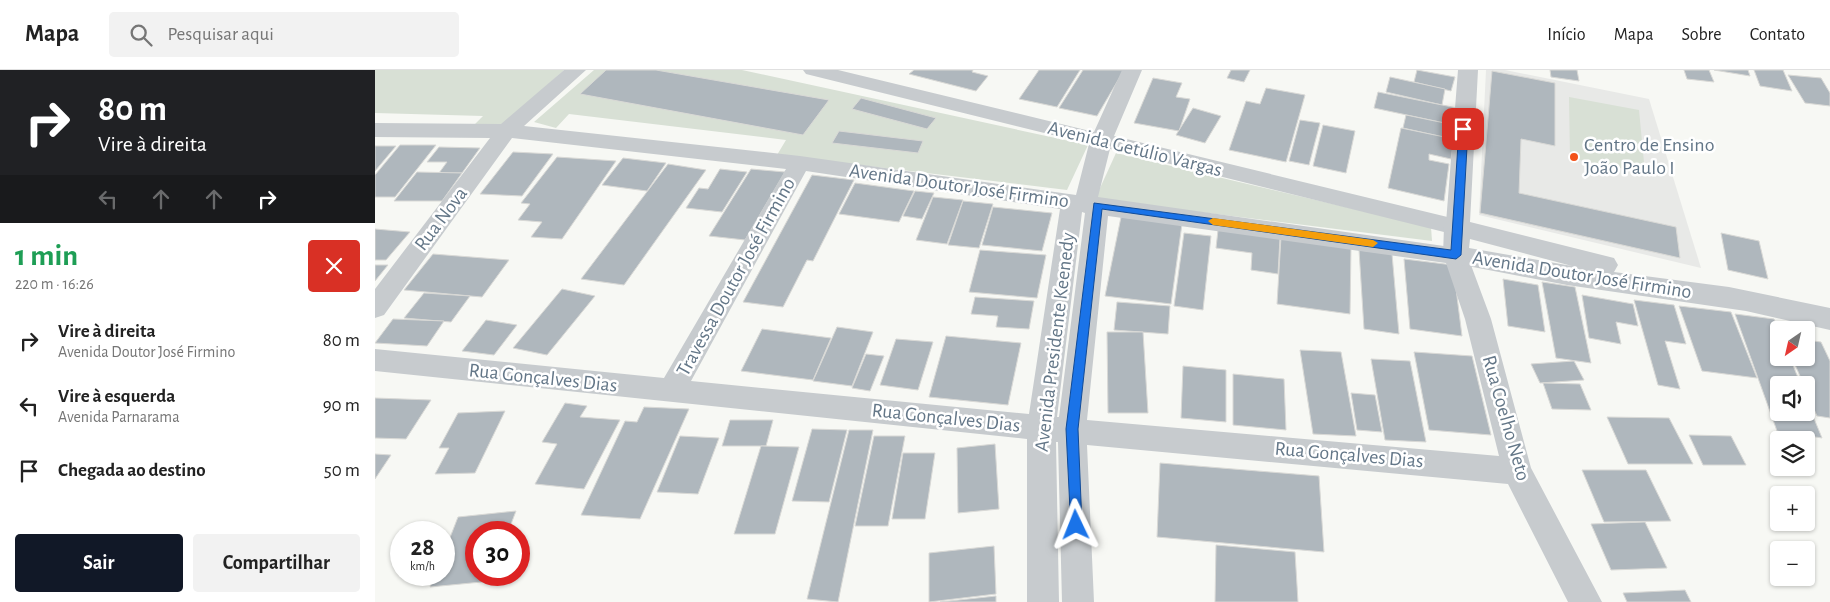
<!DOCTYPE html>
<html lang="pt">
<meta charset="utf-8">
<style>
body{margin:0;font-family:"Alegreya Sans",sans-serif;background:#f2f2f2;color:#222;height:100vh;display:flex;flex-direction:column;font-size:19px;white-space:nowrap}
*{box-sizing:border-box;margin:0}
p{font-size:16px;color:#767676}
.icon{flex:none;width:28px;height:28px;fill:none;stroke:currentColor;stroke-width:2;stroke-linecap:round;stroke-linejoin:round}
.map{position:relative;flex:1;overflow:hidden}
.details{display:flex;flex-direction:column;background:#fff;width:375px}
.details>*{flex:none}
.banner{background:#202124;color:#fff;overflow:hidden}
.needle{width:32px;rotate:214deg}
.tools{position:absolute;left:1395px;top:251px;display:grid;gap:10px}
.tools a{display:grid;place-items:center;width:45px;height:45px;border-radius:5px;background:#fff;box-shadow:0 1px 4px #0004;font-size:25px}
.speed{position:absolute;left:15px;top:451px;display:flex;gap:10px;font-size:25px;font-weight:700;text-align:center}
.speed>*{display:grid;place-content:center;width:65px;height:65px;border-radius:50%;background:#fff;box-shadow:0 1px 4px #0004;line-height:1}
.speed small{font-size:12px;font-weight:400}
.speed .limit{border:8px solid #d22;background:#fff;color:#111}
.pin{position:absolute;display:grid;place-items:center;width:42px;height:42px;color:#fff;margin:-21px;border-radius:10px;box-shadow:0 2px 8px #0006}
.me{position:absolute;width:55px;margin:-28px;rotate:358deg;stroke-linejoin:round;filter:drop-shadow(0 0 4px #0008)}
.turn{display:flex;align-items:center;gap:18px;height:105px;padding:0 15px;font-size:22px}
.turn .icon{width:65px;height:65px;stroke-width:2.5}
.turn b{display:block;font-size:35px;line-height:42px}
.lanes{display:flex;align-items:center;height:48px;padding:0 15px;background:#0003;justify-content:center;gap:25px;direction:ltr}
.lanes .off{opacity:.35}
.round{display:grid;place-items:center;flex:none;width:52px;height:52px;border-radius:5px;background:#f2f2f2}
.summary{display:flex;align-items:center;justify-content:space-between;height:85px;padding:0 15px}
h1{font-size:30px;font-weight:700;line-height:38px;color:#1e9e55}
.cta{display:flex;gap:10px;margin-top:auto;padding:10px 15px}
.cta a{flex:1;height:58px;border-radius:5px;background:#111827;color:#fff;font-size:20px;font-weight:700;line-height:58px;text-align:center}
.cta a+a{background:#f2f2f2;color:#222}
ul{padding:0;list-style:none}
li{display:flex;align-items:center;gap:15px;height:65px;padding:0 15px}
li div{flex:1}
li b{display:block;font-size:19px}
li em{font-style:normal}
header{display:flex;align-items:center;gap:30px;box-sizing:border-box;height:70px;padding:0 25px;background:#fff;border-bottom:1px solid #e0e0e0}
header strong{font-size:24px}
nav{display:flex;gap:28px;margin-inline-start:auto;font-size:18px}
.search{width:350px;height:45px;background:#f2f2f2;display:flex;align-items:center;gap:12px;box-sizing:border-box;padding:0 18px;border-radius:5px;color:#767676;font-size:19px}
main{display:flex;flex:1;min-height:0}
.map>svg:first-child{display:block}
</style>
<header>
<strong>Mapa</strong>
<div class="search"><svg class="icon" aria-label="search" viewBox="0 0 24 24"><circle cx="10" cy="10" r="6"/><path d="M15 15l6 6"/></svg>Pesquisar aqui</div>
<nav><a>Início</a><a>Mapa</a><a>Sobre</a><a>Contato</a></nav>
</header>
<main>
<section class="details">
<div class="banner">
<div class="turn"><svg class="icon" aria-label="right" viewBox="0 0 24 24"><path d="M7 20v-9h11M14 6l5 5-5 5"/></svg><div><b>80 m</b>Vire à direita</div></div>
<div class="lanes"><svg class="icon off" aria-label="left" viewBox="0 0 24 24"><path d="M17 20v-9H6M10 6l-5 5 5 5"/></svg><svg class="icon off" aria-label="ahead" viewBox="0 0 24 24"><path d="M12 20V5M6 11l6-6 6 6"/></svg><svg class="icon off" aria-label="ahead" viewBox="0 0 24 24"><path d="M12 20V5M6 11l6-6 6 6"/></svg><svg class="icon" aria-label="right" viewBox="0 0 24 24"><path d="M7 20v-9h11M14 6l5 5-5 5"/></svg></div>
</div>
<div class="summary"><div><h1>1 min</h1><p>220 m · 16:26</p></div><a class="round" style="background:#d93025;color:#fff"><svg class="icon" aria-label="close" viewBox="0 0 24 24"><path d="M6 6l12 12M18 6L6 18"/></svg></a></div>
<ul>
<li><svg class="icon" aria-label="right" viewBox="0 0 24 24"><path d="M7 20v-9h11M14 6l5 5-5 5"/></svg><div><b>Vire à direita</b><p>Avenida Doutor José Firmino</p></div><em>80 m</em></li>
<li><svg class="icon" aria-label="left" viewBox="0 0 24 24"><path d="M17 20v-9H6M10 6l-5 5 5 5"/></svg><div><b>Vire à esquerda</b><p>Avenida Parnarama</p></div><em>90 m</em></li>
<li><svg class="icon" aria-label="arrive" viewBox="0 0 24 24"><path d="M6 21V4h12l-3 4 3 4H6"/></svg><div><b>Chegada ao destino</b></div><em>50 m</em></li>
</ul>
<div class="cta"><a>Sair</a><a>Compartilhar</a></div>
</section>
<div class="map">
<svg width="1455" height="532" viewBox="0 0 1455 532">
<rect width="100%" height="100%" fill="#f7f8f4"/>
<polygon fill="#e8e9e7" points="1111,0 1130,0 1274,29 1326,198 1104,145"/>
<g fill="#d8e0d5">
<polygon points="0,0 189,0 127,56 96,58 108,46 0,43"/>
<polygon points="219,0 367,0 713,75 692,120 402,85 411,70 194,44 181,58 159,52"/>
<polygon points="1194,27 1264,40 1270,103 1195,88"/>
<polygon points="741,83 1056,157 1057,171 720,129"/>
</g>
<g fill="#afb7bd" stroke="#d9d9d6">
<polygon points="231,0 281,0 454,30 428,65 205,24"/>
<polygon points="539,0 598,0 597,2 613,6 601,21 534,4"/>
<polygon points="664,0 705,0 682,37 644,29"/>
<polygon points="708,0 749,0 722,46 684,38"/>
<polygon points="856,0 875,0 869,12 852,8"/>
<polygon points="1042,0 1080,7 1076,21 1039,12"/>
<polygon points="1175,0 1202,0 1204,11 1176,7"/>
<polygon points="1309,0 1334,0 1339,12 1312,9"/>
<polygon points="1339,0 1373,0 1375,6"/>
<polygon points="1379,0 1408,0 1417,21 1385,16"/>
<polygon points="1117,1 1180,13 1180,76 1146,69 1144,123 1301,157 1305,188 1105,143"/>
<polygon points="1413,5 1446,8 1455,23 1455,36 1430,33"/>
<polygon points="1015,7 1070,19 1067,35 1011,22"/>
<polygon points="778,8 807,13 801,27 815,29 804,61 759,53"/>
<polygon points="891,18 930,25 911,92 854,80 871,31 885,34"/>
<polygon points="1003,22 1082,38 1079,55 999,38"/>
<polygon points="486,28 561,48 552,59 477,39"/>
<polygon points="818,38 846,46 830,73 801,65"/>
<polygon points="1031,45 1079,55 1077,69 1028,58"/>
<polygon points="925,50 945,53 934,95 914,91"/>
<polygon points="948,55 980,61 971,103 938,96"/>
<polygon points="1026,58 1079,69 1076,89 1054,84 1054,90 1074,94 1069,131 1013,118"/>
<polygon points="464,61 548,71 543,83 457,73"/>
<polygon points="25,75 61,75 20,127 0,127 0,105"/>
<polygon points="0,76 21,76 0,101"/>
<polygon points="64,77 105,78 87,103 64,103 72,92 52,92"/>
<polygon points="138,82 178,84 147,126 105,124"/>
<polygon points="182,87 241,91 187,169 156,167 167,152 143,150 155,134 146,133"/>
<polygon points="248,88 291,93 272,121 227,115"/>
<polygon points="293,94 331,100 249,215 206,209"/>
<polygon points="345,99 372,102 347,142 311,138 324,118 333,119"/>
<polygon points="376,99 410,102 370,170 334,166"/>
<polygon points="42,102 87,103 67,131 19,131"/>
<polygon points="437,105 479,110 438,191 432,190 408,237 368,232"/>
<polygon points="480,113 539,121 524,152 464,144"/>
<polygon points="540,121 559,123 547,149 528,146"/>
<polygon points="558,127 588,130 572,174 541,170"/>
<polygon points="588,131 618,134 604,178 573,175"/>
<polygon points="618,137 677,143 667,181 607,175"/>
<polygon points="746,147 807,154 796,234 730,226"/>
<polygon points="0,159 35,162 11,190 0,190"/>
<polygon points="843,160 905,168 903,204 876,200 877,183 841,178"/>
<polygon points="809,163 836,166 828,240 799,236"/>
<polygon points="1346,163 1384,171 1393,209 1353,200"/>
<polygon points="906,167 976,177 975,244 902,234"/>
<polygon points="605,180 671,185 662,228 594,222"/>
<polygon points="984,180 1017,184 1024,264 989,259"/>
<polygon points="58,184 134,190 107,227 29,220"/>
<polygon points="1029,189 1078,195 1087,266 1035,259"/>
<polygon points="0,195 13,195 0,211"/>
<polygon points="1128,209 1163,215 1170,262 1133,256"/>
<polygon points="1167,212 1200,217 1216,293 1181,288"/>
<polygon points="187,219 220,226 172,285 138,278"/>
<polygon points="49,223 95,226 76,252 29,248"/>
<polygon points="1207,225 1258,234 1263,256 1241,252 1246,274 1214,268"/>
<polygon points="600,227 659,231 654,259 621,257 623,246 596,244"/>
<polygon points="1259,230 1299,235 1311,274 1290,271 1305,319 1283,315"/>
<polygon points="742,232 795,236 793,264 739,260"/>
<polygon points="1304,236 1356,242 1382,308 1327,301"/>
<polygon points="1360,244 1399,249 1404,260 1404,288 1415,288 1426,315 1404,315 1404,342 1431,342 1431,329 1447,368 1402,361"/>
<polygon points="18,249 69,251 52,276 0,273"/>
<polygon points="111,250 142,255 119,285 87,281"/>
<polygon points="462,257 498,262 477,316 438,311"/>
<polygon points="387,259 456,268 438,310 366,301"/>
<polygon points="732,262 768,262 773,343 733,343"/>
<polygon points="571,266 646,273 633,335 554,327"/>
<polygon points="521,269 558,272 543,320 505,315"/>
<polygon points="1431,270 1446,272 1455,291 1455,348 1442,346 1431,321 1431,315 1429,315 1417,288 1431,288"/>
<polygon points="925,280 966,282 981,366 938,364"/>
<polygon points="1039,282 1097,286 1116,365 1054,360"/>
<polygon points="491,284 509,286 495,321 477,318"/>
<polygon points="996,289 1035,291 1051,372 1010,370"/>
<polygon points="1199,291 1209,310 1165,313 1156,294"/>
<polygon points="808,296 851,300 851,352 806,348"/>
<polygon points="858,304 909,309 911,360 858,355"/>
<polygon points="1168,313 1205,314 1216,340 1177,339"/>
<polygon points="976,323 1000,325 1007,362 982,360"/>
<polygon points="0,328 56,330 31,369 0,368"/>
<polygon points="190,333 212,336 205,347 245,350 209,419 160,414 182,374 167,372"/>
<polygon points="269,337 314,339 265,449 206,445 250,351 262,352"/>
<polygon points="130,341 100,403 60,404 74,378 64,378 83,343"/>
<polygon points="1232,347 1294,348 1318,394 1253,394"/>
<polygon points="355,350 398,350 391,376 347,376"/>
<polygon points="437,359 472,360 454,432 417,431"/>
<polygon points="474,360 498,360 463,532 432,529"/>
<polygon points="1314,365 1356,366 1371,395 1328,395"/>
<polygon points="305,366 344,368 323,424 282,422"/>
<polygon points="499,366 530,366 513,456 480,456"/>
<polygon points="620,374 624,439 583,443 582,378"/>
<polygon points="386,376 424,377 400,464 359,464"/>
<polygon points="528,383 560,383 550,449 517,449"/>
<polygon points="0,384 16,385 0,409"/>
<polygon points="785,393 944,406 949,482 782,467"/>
<polygon points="1207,400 1271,400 1296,451 1229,452"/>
<polygon points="141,441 133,462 101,462 101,505 119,505 117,511 55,517 60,505 69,505 69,483 83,447"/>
<polygon points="1270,452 1292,498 1236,500 1216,454"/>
<polygon points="841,475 920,482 923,532 840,532"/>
<polygon points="619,476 621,524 554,532 554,483"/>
<polygon points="1310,520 1316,532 1252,532 1248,523"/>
<polygon points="621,526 621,532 565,532"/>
</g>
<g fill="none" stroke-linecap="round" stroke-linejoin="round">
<path fill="#c7cbce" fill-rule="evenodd" d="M189,0H211L149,56L425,86L701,125L714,74L431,4L428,0H463L719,62L747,0H767L739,66L1089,151L1093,157L1089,163L1081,165L735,79L723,127L1090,179L1116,249L1156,398L1227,532H1193L1133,414L712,375L719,532H687L683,372H681L684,532H652V369L0,301V279L289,308L411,99L137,68L9,245L0,248V219L115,68L0,67V53L126,54ZM431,101L685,139L654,344L316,311ZM707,142L710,143L684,347H682ZM733,146L1071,193L1090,249L1124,386L712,350Z"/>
<path fill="#c7cbce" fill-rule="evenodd" d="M1083,0H1103L1095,152L1239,188L1243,195L1239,202L1354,217L1455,238V260L1371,241L1192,215L1072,192L1068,185L1069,157L1071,153ZM1095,169L1197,196L1094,178Z"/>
</g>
<polygon fill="#1a73e8" stroke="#114b97" points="1088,56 1093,59 1086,185 1081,189 727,139 703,359 707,455 705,460 701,462 696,460 691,359 719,133 1076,180 1084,59"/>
<polygon fill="#f59e0b" points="838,148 998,170 1003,173 998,177 838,155 833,151"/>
<circle fill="#f35219" stroke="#fff" stroke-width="2" cx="1199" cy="87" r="5"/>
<g text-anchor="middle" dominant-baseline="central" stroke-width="5" stroke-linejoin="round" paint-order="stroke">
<g font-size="20" fill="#647788" stroke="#fff" text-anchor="start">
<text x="1209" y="75">Centro de Ensino<tspan x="1209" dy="23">João Paulo I</tspan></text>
</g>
<g font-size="20" fill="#647788" stroke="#fff">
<text transform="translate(760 79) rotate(14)">Avenida Getúlio Vargas</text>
<text transform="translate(584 116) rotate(8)">Avenida Doutor José Firmino</text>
<text transform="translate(66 149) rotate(-53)">Rua Nova</text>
<text transform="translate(1207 205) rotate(9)">Avenida Doutor José Firmino</text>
<text transform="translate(361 207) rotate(-61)">Travessa Doutor José Firmino</text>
<text transform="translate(680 272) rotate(-83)">Avenida Presidente Keenedy</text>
<text transform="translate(168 308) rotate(6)">Rua Gonçalves Dias</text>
<text transform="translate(571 348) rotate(6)">Rua Gonçalves Dias</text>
<text transform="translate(1131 348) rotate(74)">Rua Coelho Neto</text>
<text transform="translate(974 385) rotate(5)">Rua Gonçalves Dias</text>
</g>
</g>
</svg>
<div class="tools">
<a><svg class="needle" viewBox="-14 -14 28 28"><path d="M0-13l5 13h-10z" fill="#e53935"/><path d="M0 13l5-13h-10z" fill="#767676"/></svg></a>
<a><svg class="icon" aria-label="sound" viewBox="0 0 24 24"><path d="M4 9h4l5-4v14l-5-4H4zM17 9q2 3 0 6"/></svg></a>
<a><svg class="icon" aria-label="layers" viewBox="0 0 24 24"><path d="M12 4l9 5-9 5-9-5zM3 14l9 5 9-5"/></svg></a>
<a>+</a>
<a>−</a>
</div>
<div class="speed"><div>28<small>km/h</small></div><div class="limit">30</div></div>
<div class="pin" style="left:1088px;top:59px;background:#d93025"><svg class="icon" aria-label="arrive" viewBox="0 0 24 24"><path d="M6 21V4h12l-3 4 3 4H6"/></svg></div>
<svg class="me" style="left:701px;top:455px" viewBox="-20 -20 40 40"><path d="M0-17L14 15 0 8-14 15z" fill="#1a73e8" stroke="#fff" stroke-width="4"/></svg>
</div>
</main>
